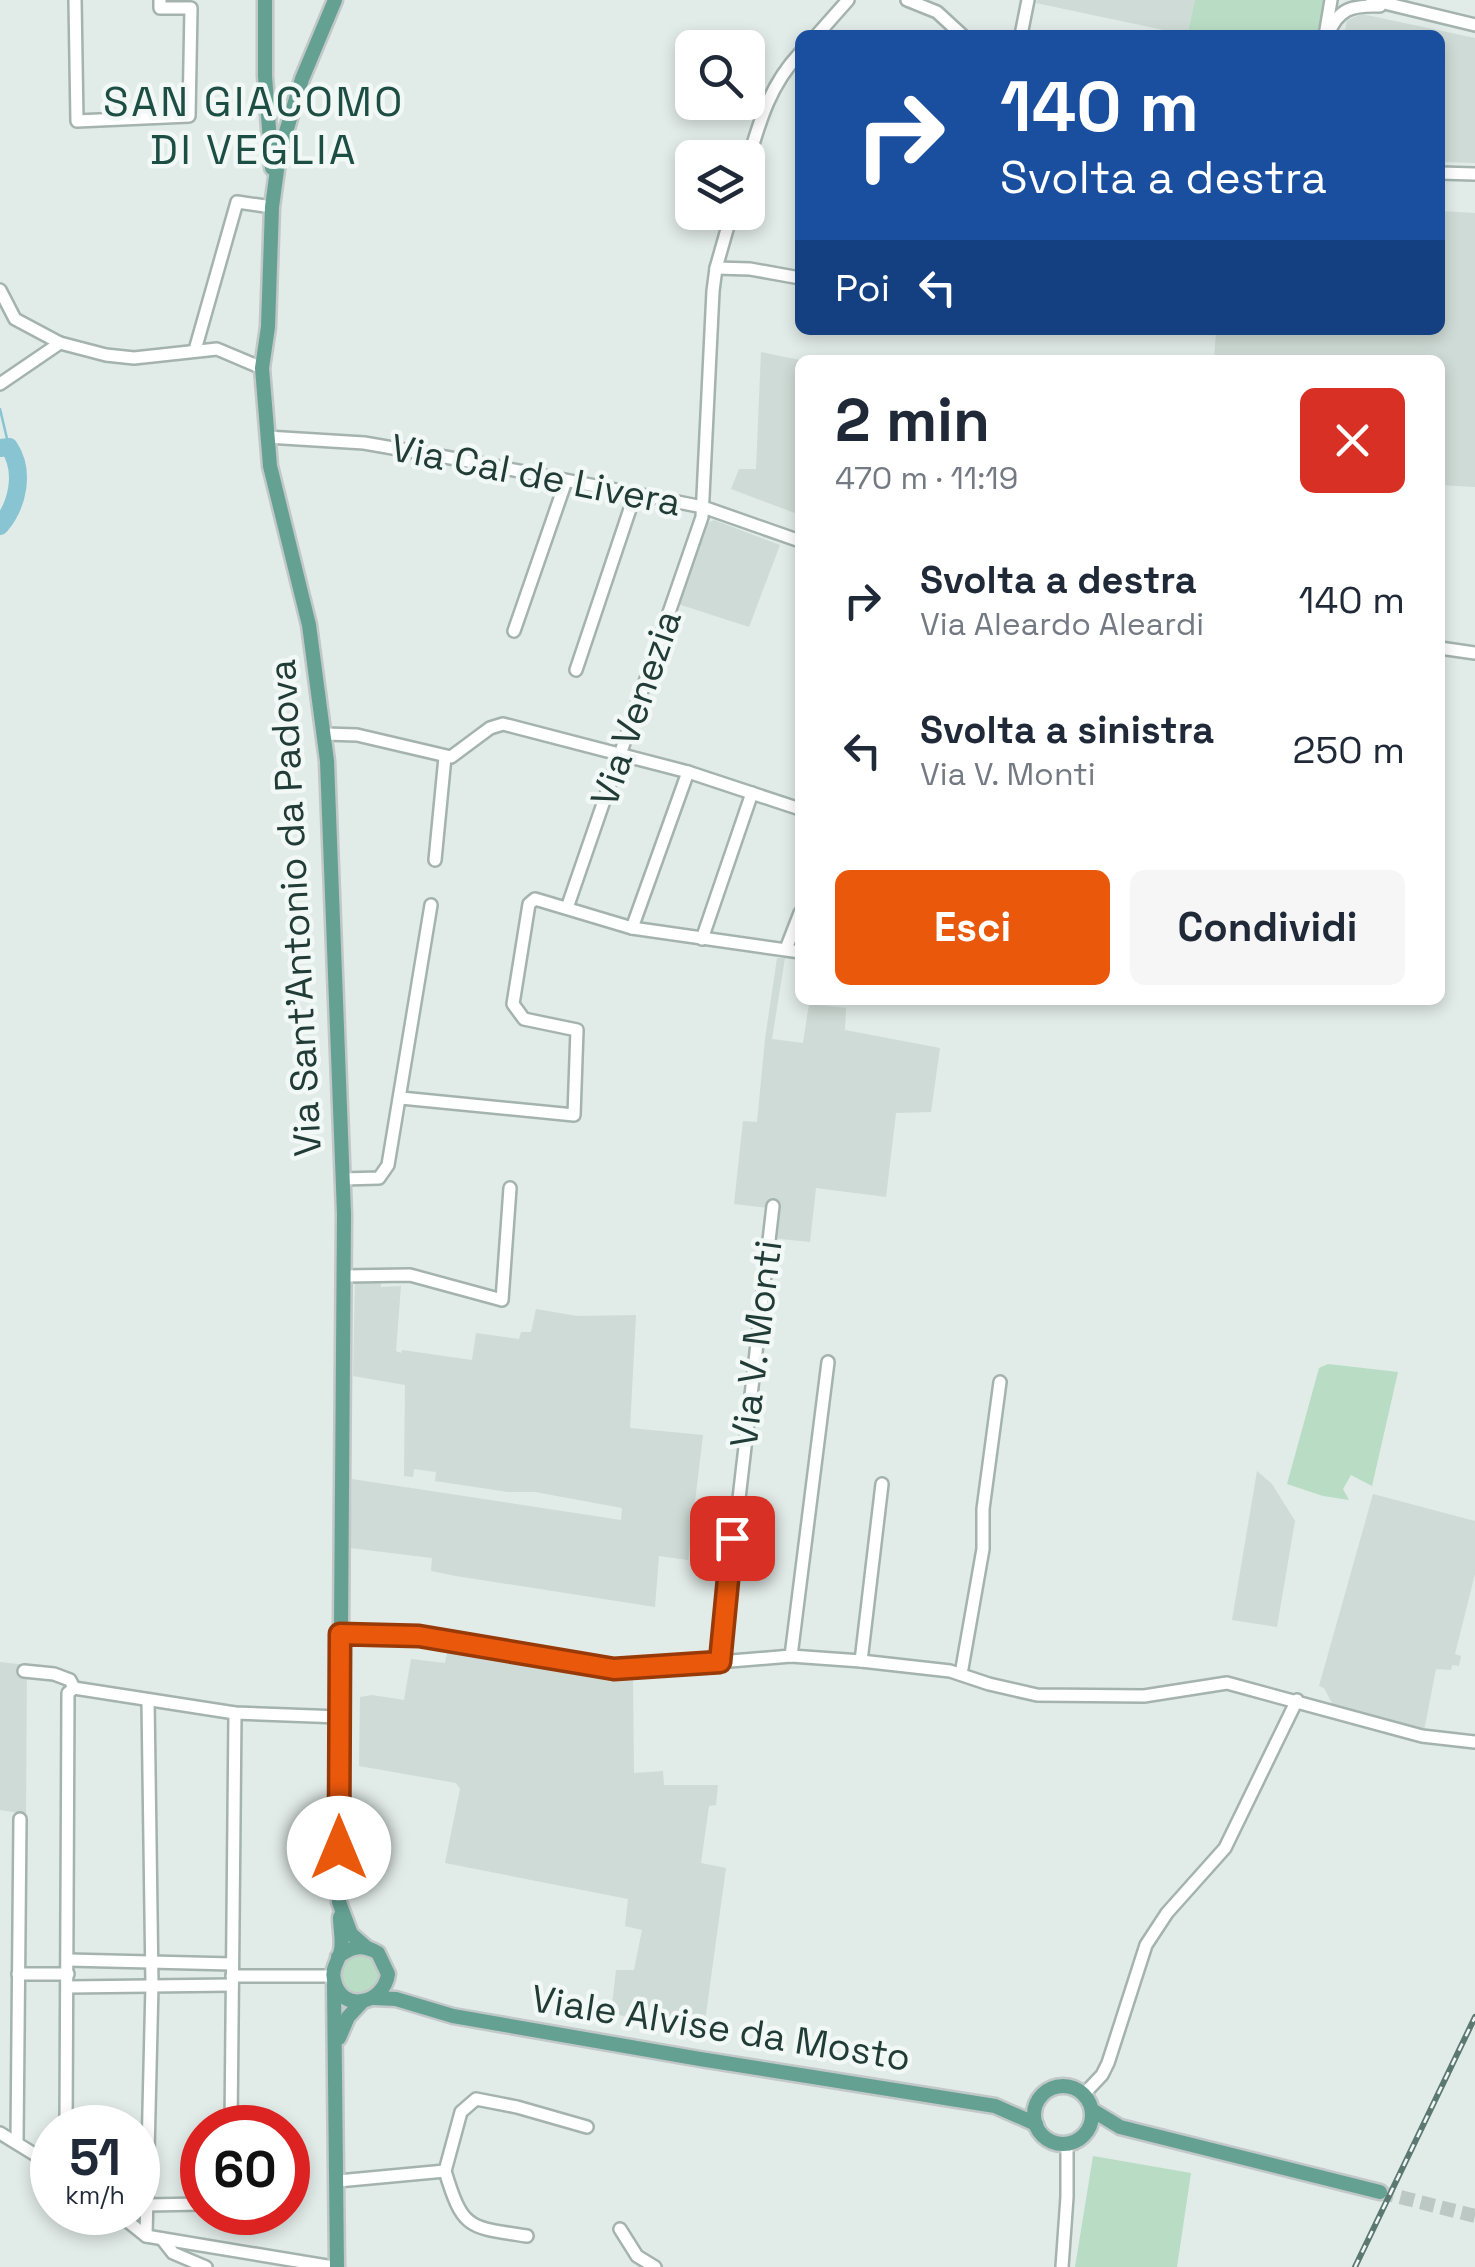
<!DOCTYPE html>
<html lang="it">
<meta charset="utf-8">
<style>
body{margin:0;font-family:"Space Grotesk",sans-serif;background:#f6f6f7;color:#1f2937;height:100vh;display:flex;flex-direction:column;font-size:38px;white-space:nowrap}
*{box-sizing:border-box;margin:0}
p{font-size:32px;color:#747a83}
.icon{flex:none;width:55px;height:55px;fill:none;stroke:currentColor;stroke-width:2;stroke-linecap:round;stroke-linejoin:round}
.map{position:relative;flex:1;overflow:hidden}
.drawer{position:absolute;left:795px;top:355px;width:650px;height:650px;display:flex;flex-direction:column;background:#fff;border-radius:15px;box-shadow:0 5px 15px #0003}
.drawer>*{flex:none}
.hud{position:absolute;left:795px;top:30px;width:650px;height:305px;border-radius:15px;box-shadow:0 5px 15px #0003;background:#1a4fa0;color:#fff;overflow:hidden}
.fabs{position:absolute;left:675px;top:30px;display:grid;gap:20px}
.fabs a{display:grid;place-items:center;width:90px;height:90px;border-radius:15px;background:#fff;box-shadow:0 5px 15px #0003;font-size:50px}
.speed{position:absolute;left:30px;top:2105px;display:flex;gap:20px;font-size:50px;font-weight:700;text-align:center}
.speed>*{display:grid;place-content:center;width:130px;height:130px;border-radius:50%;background:#fff;box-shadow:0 5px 15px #0003;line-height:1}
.speed small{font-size:25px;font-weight:400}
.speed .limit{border:15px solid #d22;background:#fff;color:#111}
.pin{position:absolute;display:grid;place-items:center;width:85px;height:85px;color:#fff;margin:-42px;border-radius:20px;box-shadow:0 5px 15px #0006}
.me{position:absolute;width:110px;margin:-55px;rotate:0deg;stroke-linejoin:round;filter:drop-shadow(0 0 8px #0008)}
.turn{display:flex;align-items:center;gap:35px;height:210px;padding:0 40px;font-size:45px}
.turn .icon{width:130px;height:130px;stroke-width:2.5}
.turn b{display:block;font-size:70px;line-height:85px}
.then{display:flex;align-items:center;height:95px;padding:0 40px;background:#0003;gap:20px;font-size:38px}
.round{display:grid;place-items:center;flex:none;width:105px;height:105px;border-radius:15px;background:#f6f6f7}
.headline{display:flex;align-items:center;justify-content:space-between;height:170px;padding:0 40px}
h1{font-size:60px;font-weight:800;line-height:75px}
.primary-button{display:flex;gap:20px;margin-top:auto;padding:20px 40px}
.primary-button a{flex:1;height:115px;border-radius:15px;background:#ea580c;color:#fff;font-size:40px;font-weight:800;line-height:115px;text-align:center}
.primary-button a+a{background:#f6f6f7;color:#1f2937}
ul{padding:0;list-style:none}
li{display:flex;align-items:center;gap:30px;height:150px;padding:0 40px}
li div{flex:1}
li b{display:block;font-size:38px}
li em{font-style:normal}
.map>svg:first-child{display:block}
</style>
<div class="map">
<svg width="1475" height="2267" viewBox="0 0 1475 2267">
<rect width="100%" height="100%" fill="#e1ebe7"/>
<g fill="#cfdbd6">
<polygon points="1037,0 1195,0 1187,35 1036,3"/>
<polygon points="1362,14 1475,38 1475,163 1440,162 1440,35 1344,35 1347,20"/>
<polygon points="1440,211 1475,213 1475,487 1440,485 1440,360 1214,360 1216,330 1440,330"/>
<polygon points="761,352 800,360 800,515 731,489 739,469 756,469"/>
<polygon points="714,520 780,545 749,627 675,603 705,524"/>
<polygon points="777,958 785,958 772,1039 803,1043 809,1004 846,1008 845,1030 940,1048 931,1112 896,1113 886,1197 816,1188 810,1242 771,1238 776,1209 734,1204 743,1121 757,1122 765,1039"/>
<polygon points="355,1276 380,1276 381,1287 401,1286 396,1351 401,1353 402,1350 472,1360 476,1333 519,1339 521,1332 531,1332 536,1309 577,1316 636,1315 630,1428 703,1435 688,1560 659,1556 655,1607 456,1576 431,1571 432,1558 350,1548 352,1479 621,1520 622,1508 535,1492 508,1492 435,1481 436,1472 414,1469 413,1477 404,1476 405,1385 353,1376"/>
<polygon points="1257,1471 1272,1484 1295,1521 1277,1627 1232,1620"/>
<polygon points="1373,1494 1475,1521 1475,1574 1455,1654 1461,1656 1459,1666 1452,1665 1451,1670 1436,1669 1424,1731 1333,1705 1324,1688 1319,1686"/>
<polygon points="449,1644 633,1678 634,1773 663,1771 664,1785 718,1785 716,1805 709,1806 701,1863 726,1868 703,2036 611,2013 616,1970 634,1970 642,1930 625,1926 628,1899 445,1863 460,1789 456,1783 359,1766 360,1697 372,1695 404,1700 411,1659 445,1663"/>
<polygon points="0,1662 27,1665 26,1814 0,1810"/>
</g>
<g fill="#b9ddc4">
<polygon points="1195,0 1327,0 1319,35 1187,35"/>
<polygon points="1328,1364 1398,1372 1372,1486 1351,1475 1343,1489 1349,1500 1323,1496 1287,1484 1319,1368"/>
<circle cx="360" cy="1974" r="21"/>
<polygon points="1093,2156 1191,2173 1177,2267 1075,2267"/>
</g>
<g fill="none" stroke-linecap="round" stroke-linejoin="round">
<polyline stroke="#88c4d1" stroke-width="2.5" points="0,409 9,447"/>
<path stroke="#88c4d1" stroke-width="18" d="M0,448L9,447C25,471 18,505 0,526"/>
<polyline stroke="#bbc8c4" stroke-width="14" stroke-dasharray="14 7" stroke-linecap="butt" points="1380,2192 1475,2216"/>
<g stroke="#a4b3ae" stroke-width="16">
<g id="minor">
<polyline points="75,0 77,121 189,116 191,8 160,8 160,0"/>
<polyline points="907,0 937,12 962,35"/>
<polyline points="1372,0 1475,25"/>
<polyline points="1326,30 1331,0"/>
<polyline points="817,35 848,0"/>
<polyline points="1021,35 1028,0"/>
<path d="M1328,35C1338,8 1353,5 1380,6"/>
<path d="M748,161C760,120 770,85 800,53"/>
<polyline points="1440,173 1475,174"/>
<polyline points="716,268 750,269 800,278"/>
<polyline points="0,290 15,319 60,343"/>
<polyline points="195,350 237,202 272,207"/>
<polyline points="0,384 60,343 106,355 134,358 217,349 262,368"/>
<polyline points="267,437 364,443 468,461 703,507 800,541"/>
<polyline points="514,631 566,481"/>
<polyline points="1440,648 1475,653"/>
<polyline points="576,670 635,494"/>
<polyline points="325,734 357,735 451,757 490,728 503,724 688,772 800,809"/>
<polyline points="435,860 445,757"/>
<polyline points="567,908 702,517 713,291 716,268 732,212"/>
<polyline points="632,928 688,772"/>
<polyline points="702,939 752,793"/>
<polyline points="786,949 800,913"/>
<polyline points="401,1098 574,1115 577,1030 524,1019 513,1004 529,904 535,899 632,928 800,952"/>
<polyline points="343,1179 379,1178 388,1165 431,905"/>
<polyline points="344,1276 410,1275 502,1300 510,1188"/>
<polyline points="341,1634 419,1636 622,1670 791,1656 861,1661 950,1671 989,1684 1037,1695 1144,1696 1227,1683 1422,1736 1475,1742"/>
<polyline points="791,1656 828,1362"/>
<polyline points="861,1661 882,1484"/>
<polyline points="720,1662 773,1206"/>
<polyline points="24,1671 54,1674 70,1680 74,1688"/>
<polyline points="961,1674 983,1549 983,1509 1000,1382"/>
<polyline points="68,1960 232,1964"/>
<polyline points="18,1974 68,1974"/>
<polyline points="232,1976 333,1976"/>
<polyline points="68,1987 232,1985"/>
<polyline points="1084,2094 1102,2075 1108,2063 1146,1945 1167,1913 1225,1848 1297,1700"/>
<polyline points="66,2128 68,1693 74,1688 235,1713 340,1717"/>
<polyline points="231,2128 235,1713"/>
<polyline points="0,2133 52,2165"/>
<polyline points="17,2141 20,1819"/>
<polyline points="445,2171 461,2112 476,2099 517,2107 587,2127"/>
<path d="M338,2181L445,2171C463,2230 468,2227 527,2236"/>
<polyline points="147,2205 202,2204"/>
<polyline points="116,2212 146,2236 333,2267"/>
<polyline points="620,2229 637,2256 655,2267"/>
<polyline points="146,2236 152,1985 148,1700"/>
<polyline points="162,2239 173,2253 206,2267"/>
<polyline points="1062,2267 1067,2197 1067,2144"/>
</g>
</g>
<g stroke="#c1c8c7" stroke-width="19">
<g id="major">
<polyline points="265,0 265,76 272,168"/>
<polyline points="335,0 302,79 279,155 272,207 268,327 262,368 270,466 309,625 327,761 344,1214 339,1902 351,1934 367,1948"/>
<path d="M338,1957C351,1946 363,1944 378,1953L388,1974C384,2004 341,2014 334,1980C331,1968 339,1961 341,1950C343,1940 340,1928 340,1917"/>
<polyline points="334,1984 337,2267"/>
<polyline points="374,1998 396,1999 453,2016 700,2059 995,2106 1036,2124"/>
<polyline points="339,2038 348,2017 362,2002"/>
<circle cx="1063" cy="2115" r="29"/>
<polyline points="1092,2110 1120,2127 1380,2192"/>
</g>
</g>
<use href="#minor" stroke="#fff" stroke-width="11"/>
<use href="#major" stroke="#65a193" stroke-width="14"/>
<g stroke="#5b7871" stroke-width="6">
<polyline id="rail" points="1355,2267 1475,2017"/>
</g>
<use href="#rail" stroke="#f1f8f5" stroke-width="2.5" stroke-dasharray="8" stroke-linecap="butt"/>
</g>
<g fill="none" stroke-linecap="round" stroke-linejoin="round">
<g stroke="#983908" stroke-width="25">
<polyline id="route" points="339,1848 340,1634 419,1636 614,1669 720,1662 732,1538"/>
</g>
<use href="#route" stroke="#ea580c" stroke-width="18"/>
</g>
<g text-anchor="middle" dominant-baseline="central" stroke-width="9" stroke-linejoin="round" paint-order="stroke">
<g font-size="38" fill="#213c36" stroke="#f1f8f5">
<text transform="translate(536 475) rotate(11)">Via Cal de Livera</text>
<text transform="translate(636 708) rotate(-71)">Via Venezia</text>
<text transform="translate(295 908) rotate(-93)">Via Sant'Antonio da Padova</text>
<text transform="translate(756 1344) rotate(-83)">Via V. Monti</text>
<text transform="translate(721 2028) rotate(9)">Viale Alvise da Mosto</text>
</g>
<g font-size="42" letter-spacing="2.5" fill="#1d4e44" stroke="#f1f8f5">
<text x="254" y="101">SAN GIACOMO<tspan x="254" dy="48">DI VEGLIA</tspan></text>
</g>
</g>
</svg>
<div class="fabs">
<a><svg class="icon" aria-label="search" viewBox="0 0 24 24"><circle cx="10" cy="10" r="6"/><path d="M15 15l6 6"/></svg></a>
<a><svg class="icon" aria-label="layers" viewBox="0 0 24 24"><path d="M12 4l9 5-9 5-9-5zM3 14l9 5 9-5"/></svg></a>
</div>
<div class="speed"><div>51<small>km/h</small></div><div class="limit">60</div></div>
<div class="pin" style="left:732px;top:1538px;background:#d93025"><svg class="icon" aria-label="arrive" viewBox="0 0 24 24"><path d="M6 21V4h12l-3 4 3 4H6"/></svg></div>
<svg class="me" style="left:339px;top:1848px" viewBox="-20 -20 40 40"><circle r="19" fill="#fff"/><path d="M0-13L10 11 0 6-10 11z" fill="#ea580c"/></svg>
<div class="hud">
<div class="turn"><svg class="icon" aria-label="right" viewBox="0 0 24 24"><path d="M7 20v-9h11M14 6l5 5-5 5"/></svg><div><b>140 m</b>Svolta a destra</div></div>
<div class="then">Poi<svg class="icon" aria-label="left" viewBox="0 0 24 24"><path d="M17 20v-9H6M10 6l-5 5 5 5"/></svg></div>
</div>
<section class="drawer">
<div class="headline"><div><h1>2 min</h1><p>470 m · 11:19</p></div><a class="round" style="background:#d93025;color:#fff"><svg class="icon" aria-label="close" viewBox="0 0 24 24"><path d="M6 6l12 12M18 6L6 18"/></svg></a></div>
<ul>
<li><svg class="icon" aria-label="right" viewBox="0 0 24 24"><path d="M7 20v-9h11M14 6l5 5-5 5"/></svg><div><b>Svolta a destra</b><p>Via Aleardo Aleardi</p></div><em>140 m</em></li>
<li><svg class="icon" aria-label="left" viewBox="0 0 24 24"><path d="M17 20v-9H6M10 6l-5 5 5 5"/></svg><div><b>Svolta a sinistra</b><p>Via V. Monti</p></div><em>250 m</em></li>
</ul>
<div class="primary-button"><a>Esci</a><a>Condividi</a></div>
</section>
</div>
